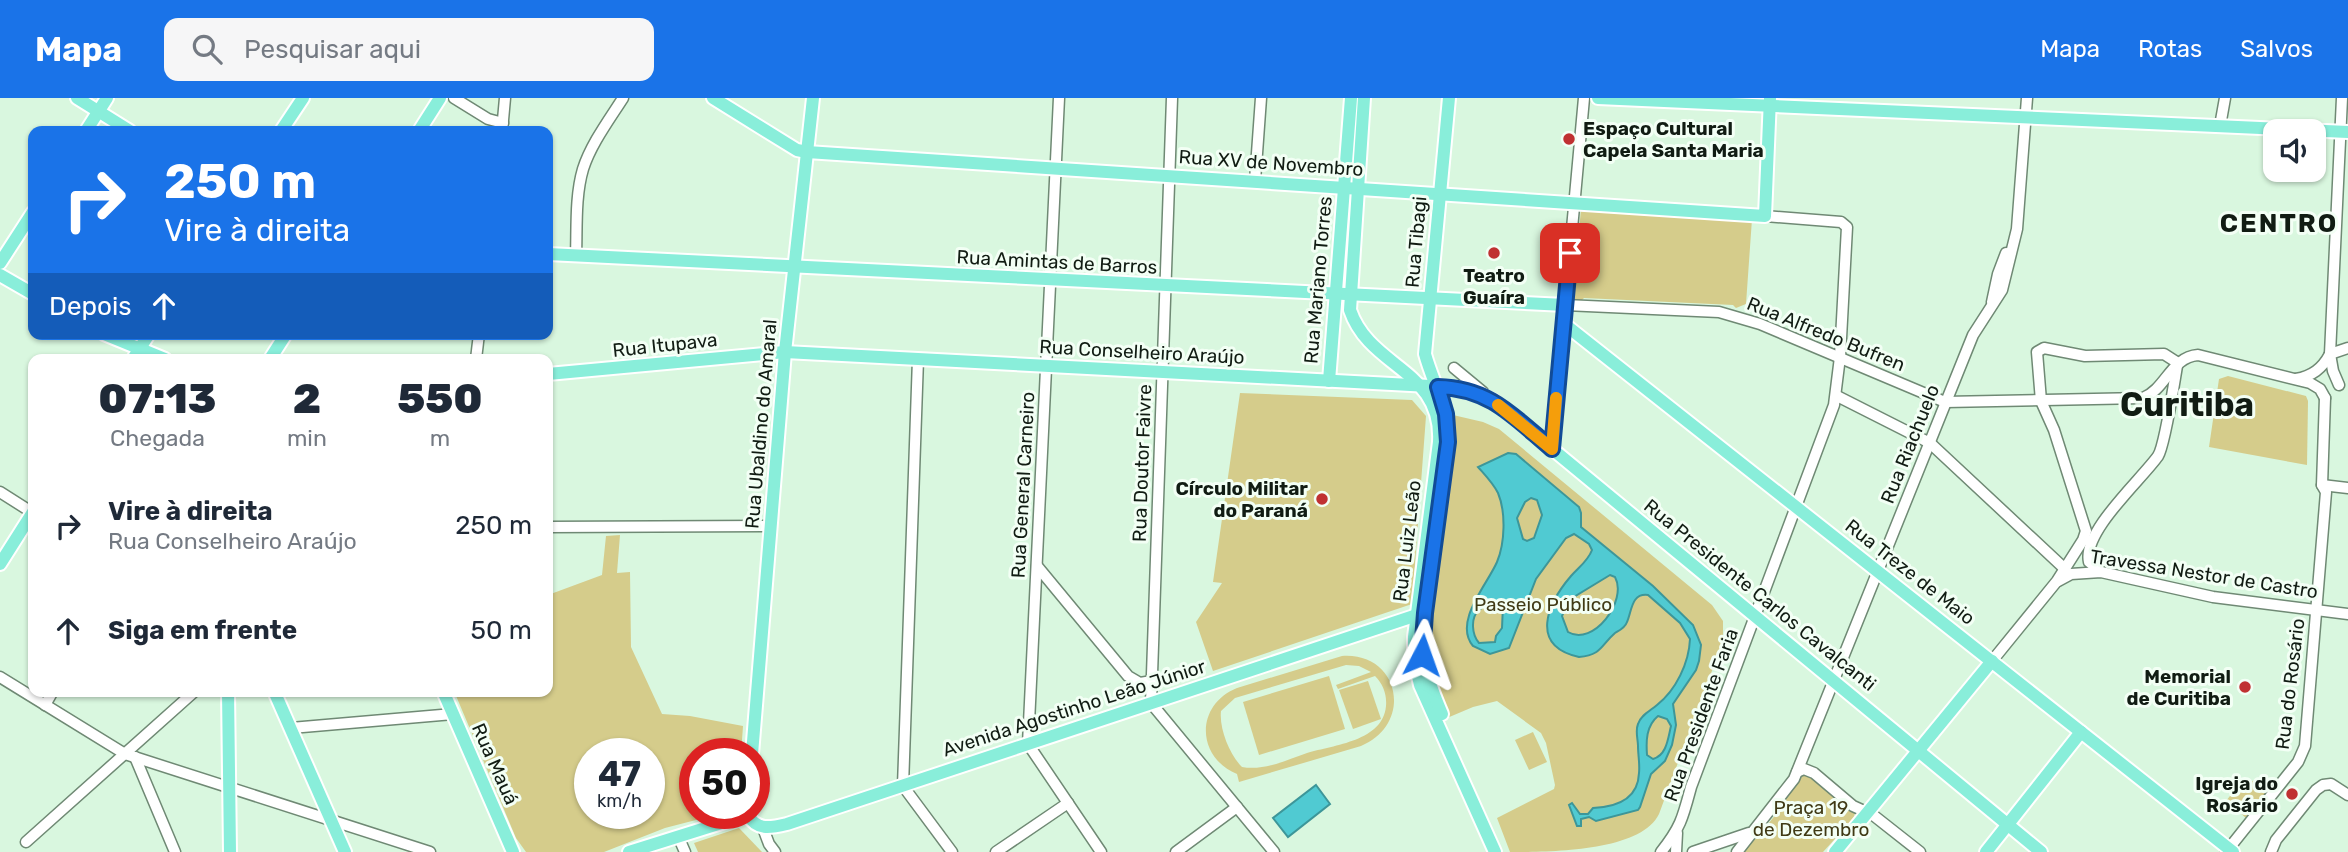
<!DOCTYPE html>
<html lang="pt">
<meta charset="utf-8">
<style>
body{margin:0;font-family:Rubik,sans-serif;background:#f6f6f7;color:#1f2937;height:100vh;display:flex;flex-direction:column;font-size:26px;white-space:nowrap}
*{box-sizing:border-box;margin:0}
p{font-size:23px;color:#747a83}
.icon{flex:none;width:38px;height:38px;fill:none;stroke:currentColor;stroke-width:2;stroke-linecap:round;stroke-linejoin:round}
.map{position:relative;flex:1;overflow:hidden}
.panel{position:absolute;left:28px;top:256px;width:525px;height:343px;display:flex;flex-direction:column;background:#fff;border-radius:14px;box-shadow:0 2px 5px #0004}
.panel>*{flex:none}
.guide{position:absolute;left:28px;top:28px;width:525px;height:214px;border-radius:14px;box-shadow:0 2px 5px #0004;background:#1a73e8;color:#fff;overflow:hidden}
.tools{position:absolute;left:2263px;top:21px;display:grid;gap:14px}
.tools a{display:grid;place-items:center;width:63px;height:63px;border-radius:14px;background:#fff;box-shadow:0 2px 5px #0004;font-size:35px}
.speed{position:absolute;left:574px;top:640px;display:flex;gap:14px;font-size:35px;font-weight:700;text-align:center}
.speed>*{display:grid;place-content:center;width:91px;height:91px;border-radius:50%;background:#fff;box-shadow:0 2px 5px #0004;line-height:1}
.speed small{font-size:18px;font-weight:400}
.speed .limit{border:10px solid #d22;background:#fff;color:#111}
.pin{position:absolute;display:grid;place-items:center;width:60px;height:60px;color:#fff;margin:-30px;border-radius:14px;box-shadow:0 4px 10px #0006}
.me{position:absolute;width:77px;margin:-38px;rotate:4deg;stroke-linejoin:round;filter:drop-shadow(0 0 5px #0008)}
.turn{display:flex;align-items:center;gap:24px;height:147px;padding:0 21px;font-size:32px}
.turn .icon{width:91px;height:91px;stroke-width:2.5}
.turn b{display:block;font-size:49px;line-height:60px}
.then{display:flex;align-items:center;height:66px;padding:0 21px;background:#0003;gap:14px;font-size:26px}
.eta{display:flex;justify-content:space-evenly;align-items:center;height:119px;text-align:center}
.eta b{font-size:42px;font-weight:800;line-height:49px}
ul{padding:0;list-style:none}
li{display:flex;align-items:center;gap:21px;height:105px;padding:0 21px}
li div{flex:1}
li b{display:block;font-size:26px}
li em{font-style:normal}
header{display:flex;align-items:center;gap:42px;box-sizing:border-box;height:98px;padding:0 35px;background:#1a73e8;color:#fff}
header strong{font-size:33px}
nav{display:flex;gap:38px;margin-inline-start:auto;font-size:24px}
.search{width:490px;height:63px;background:#f6f6f7;display:flex;align-items:center;gap:18px;box-sizing:border-box;padding:0 24px;border-radius:14px;color:#747a83;font-size:26px}
.map>svg:first-child{display:block}
</style>
<header>
<strong>Mapa</strong>
<div class="search"><svg class="icon" aria-label="search" viewBox="0 0 24 24"><circle cx="10" cy="10" r="6"/><path d="M15 15l6 6"/></svg>Pesquisar aqui</div>
<nav><a>Mapa</a><a>Rotas</a><a>Salvos</a></nav>
</header>
<div class="map">
<svg width="2348" height="754" viewBox="0 0 2348 754">
<rect width="100%" height="100%" fill="#d9f7df"/>
<g fill="#d5cc8b" fill-rule="evenodd">
<polygon points="1581,111 1752,121 1746,206 1736,210 1733,207 1584,200 1581,203 1573,202"/>
<polygon points="2228,278 2306,298 2308,303 2307,367 2209,349 2219,281"/>
<polygon points="1240,295 1412,302 1426,318 1412,506 1213,573 1196,524 1222,485 1213,484"/>
<path d="M1453,317L1483,324L1499,331L1712,507L1723,523V543L1659,716C1641,754 1548,754 1510,754L1497,720L1554,691L1555,687L1546,645L1541,635L1497,603L1473,609L1447,620L1431,581L1428,543L1442,451L1439,448L1454,351Z"/>
<path d="M620,437L617,475L630,474L631,549L662,616L690,618L743,628L741,656H695V716H719L665,730L604,754H526L516,740L454,593H548V497L602,477L606,438ZM590,656H649V716H590Z"/>
<path d="M1342,558C1400,554 1414,626 1361,648L1239,684L1237,676C1196,659 1195,607 1237,590ZM1346,567L1359,568L1371,574L1336,587L1338,591L1375,578C1383,586 1387,596 1386,608C1383,643 1334,647 1307,655C1287,662 1264,673 1242,669C1230,657 1219,631 1221,613L1235,600Z"/>
<polygon points="1329,578 1345,631 1259,657 1243,604"/>
<polygon points="1368,583 1381,621 1353,631 1339,592"/>
<polygon points="1533,634 1547,664 1529,672 1515,642"/>
<polygon points="1804,676 1813,678 1814,682 1844,707 1847,707 1855,714 1854,720 1823,754 1741,754 1751,742 1756,741 1781,710 1781,707"/>
<polygon points="2254,682 2267,693 2246,720 2226,703 2241,684 2246,688"/>
<polygon points="739,730 762,754 698,754 694,745"/>
</g>
<g fill="#50cad2" stroke="#3d9699" stroke-width="2" fill-rule="evenodd">
<path d="M1508,355L1516,356L1579,409L1581,415V429L1653,488L1693,527L1701,547L1699,563L1696,572L1673,606L1676,627L1672,647L1665,663L1651,676L1640,709L1638,712L1596,723L1589,719L1581,721V728H1577L1569,707L1572,705L1580,716H1588L1593,710C1616,709 1638,702 1639,675C1640,666 1638,657 1638,648C1638,641 1635,633 1638,626C1641,617 1650,613 1657,607C1676,592 1689,565 1690,541L1680,525L1648,497C1631,495 1632,513 1627,524C1625,530 1620,532 1615,535C1601,547 1602,557 1579,559C1529,548 1547,506 1571,478C1579,469 1588,463 1592,452L1589,446L1574,436L1566,440L1536,481L1509,550L1490,556L1473,548C1453,524 1487,487 1497,464C1505,445 1506,414 1498,395C1493,385 1485,377 1478,369ZM1531,400L1537,402L1542,417L1534,440L1527,443L1523,441L1517,420L1525,404ZM1610,477L1615,479C1628,503 1593,549 1568,534L1562,518L1569,502ZM1496,503L1503,507L1502,530L1496,538L1495,544L1479,545C1472,537 1470,520 1479,512C1483,508 1491,506 1496,503ZM1658,618L1667,621L1671,628C1668,640 1667,657 1653,661L1647,657C1646,643 1646,628 1658,618Z"/>
<polygon points="1316,687 1330,706 1288,739 1273,720"/>
</g>
<g fill="none" stroke-linecap="round" stroke-linejoin="round">
<g stroke="#6f8974" stroke-width="13">
<g id="minor">
<polyline points="454,0 488,21 503,25"/>
<polyline points="1059,0 1028,646 1101,754"/>
<polyline points="1172,0 1151,605 1274,754"/>
<path d="M1584,0L1565,207L1719,214L1760,226L1945,304L2143,300C2166,291 2171,259 2198,257L2310,285L2320,291L2325,300"/>
<polyline points="2220,28 2225,0"/>
<polyline points="502,33 505,0"/>
<polyline points="1255,83 1261,0"/>
<path d="M576,158C577,130 575,98 583,71C591,46 609,22 623,0"/>
<polyline points="1992,204 1998,176 2006,155"/>
<polyline points="2330,256 2348,250"/>
<polyline points="476,261 479,236"/>
<polyline points="918,261 903,688 952,754"/>
<polyline points="1454,270 1483,294"/>
<path d="M2296,281C2312,278 2322,271 2330,256"/>
<polyline points="2339,287 2333,273 2330,256 2342,0"/>
<polyline points="1837,298 1930,345 2065,471"/>
<polyline points="1552,351 1563,225"/>
<polyline points="2322,387 2348,390"/>
<polyline points="0,394 33,415"/>
<polyline points="548,429 771,428"/>
<polyline points="1037,468 1128,578 1140,585 1152,583"/>
<path d="M2100,473L2089,464C2082,434 2141,382 2158,358C2165,347 2174,285 2177,268"/>
<polyline points="2058,483 2071,476 2101,474 2213,499 2348,516"/>
<polyline points="1992,563 2057,483 2083,442 2086,433 2054,332 2041,303 2037,254 2044,250 2085,258 2164,256 2178,265"/>
<polyline points="0,579 125,656 430,754"/>
<polyline points="45,607 53,593"/>
<polyline points="291,630 453,616"/>
<polyline points="135,659 175,754"/>
<polyline points="1797,674 1804,671 1814,675 1853,708 1873,717 1920,754"/>
<polyline points="763,730 769,746 775,754"/>
<polyline points="678,738 685,754"/>
<polyline points="26,744 195,593"/>
<polyline points="996,754 1068,705"/>
<polyline points="1176,754 1237,709"/>
<path d="M1661,754C1681,729 1683,719 1691,689L1834,307L1840,259L1847,129L1841,124L1765,118"/>
<polyline points="1676,754 1677,735"/>
<polyline points="1693,754 1749,735"/>
<polyline points="1737,754 1794,681 1973,237 2002,192 2017,131 2027,0"/>
<polyline points="2226,754 2298,664 2305,648 2326,394 2322,387 2325,300"/>
<polyline points="2271,754 2276,742 2316,692 2323,687 2331,686 2348,697"/>
</g>
</g>
<g stroke="#fff" stroke-width="16">
<g id="major">
<polyline points="77,0 130,33"/>
<polyline points="713,0 797,52 807,54 1765,118 1770,0"/>
<path d="M1364,0L1350,212C1370,271 1443,271 1439,344L1414,539V561L1420,587L1495,754"/>
<polyline points="1598,0 2348,34"/>
<polyline points="86,33 107,0"/>
<polyline points="281,33 303,0"/>
<polyline points="419,33 440,0"/>
<polyline points="548,156 1565,207 1563,225 2233,754"/>
<polyline points="0,165 33,114"/>
<polyline points="0,177 33,196"/>
<polyline points="104,236 165,261"/>
<polyline points="133,261 149,236"/>
<polyline points="270,261 286,236"/>
<polyline points="548,276 785,254 1448,289 1471,292 1494,303 2041,754"/>
<polyline points="1329,283 1351,0"/>
<path d="M1447,352C1452,315 1434,289 1425,256L1449,0"/>
<polyline points="0,466 33,414"/>
<path d="M1424,522C1420,561 1427,581 1442,616"/>
<polyline points="228,593 230,754"/>
<polyline points="274,593 345,754"/>
<polyline points="443,593 513,754"/>
<polyline points="752,656 785,254 813,0"/>
<path d="M747,716C757,733 770,730 787,726L1417,517"/>
<polyline points="629,754 747,717"/>
<polyline points="1835,754 1992,563"/>
<polyline points="1986,754 2081,634"/>
</g>
</g>
<use href="#minor" stroke="#fff" stroke-width="10"/>
<use href="#major" stroke="#89eeda" stroke-width="12"/>
</g>
<g fill="none" stroke-linecap="round" stroke-linejoin="round">
<g stroke="#114b97" stroke-width="18">
<path id="route" d="M1422,557L1425,515L1448,344L1446,316L1438,289C1490,290 1514,319 1552,351L1570,155"/>
</g>
<use href="#route" stroke="#1a73e8" stroke-width="12"/>
<polyline stroke="#f59e0b" stroke-width="12" points="1498,307 1552,351 1556,300"/>
</g>
<g fill="#c03132" stroke="#f3fff5" stroke-width="2.5">
<circle cx="1569" cy="41" r="7"/>
<circle cx="1494" cy="155" r="7"/>
<circle cx="1322" cy="401" r="7"/>
<circle cx="2245" cy="589" r="7"/>
<circle cx="2292" cy="696" r="7"/>
</g>
<g text-anchor="middle" dominant-baseline="central" stroke-width="6" stroke-linejoin="round" paint-order="stroke">
<g font-size="19" font-weight="bold" fill="#111c13" stroke="#f3fff5" text-anchor="end">
<text x="1583" y="30" text-anchor="start">Espaço Cultural<tspan x="1583" dy="22">Capela Santa Maria</tspan></text>
<text x="1494" y="177" text-anchor="middle">Teatro<tspan x="1494" dy="22">Guaíra</tspan></text>
<text x="1308" y="390">Círculo Militar<tspan x="1308" dy="22">do Paraná</tspan></text>
<text x="2231" y="578">Memorial<tspan x="2231" dy="22">de Curitiba</tspan></text>
<text x="2278" y="685">Igreja do<tspan x="2278" dy="22">Rosário</tspan></text>
</g>
<g font-size="19" fill="#111c13" stroke="#f3fff5">
<text transform="translate(1271 65) rotate(4)">Rua XV de Novembro</text>
<text transform="translate(1416 144) rotate(-85)">Rua Tibagi</text>
<text transform="translate(1057 164) rotate(3)">Rua Amintas de Barros</text>
<text transform="translate(1318 182) rotate(-85)">Rua Mariano Torres</text>
<text transform="translate(1826 236) rotate(22)">Rua Alfredo Bufren</text>
<text transform="translate(665 247) rotate(-6)">Rua Itupava</text>
<text transform="translate(1142 254) rotate(3)">Rua Conselheiro Araújo</text>
<text transform="translate(761 326) rotate(-85)">Rua Ubaldino do Amaral</text>
<text transform="translate(1910 346) rotate(-68)">Rua Riachuelo</text>
<text transform="translate(1142 365) rotate(-88)">Rua Doutor Faivre</text>
<text transform="translate(1023 387) rotate(-87)">Rua General Carneiro</text>
<text transform="translate(1407 443) rotate(-83)">Rua Luiz Leão</text>
<text transform="translate(1910 474) rotate(38)">Rua Treze de Maio</text>
<text transform="translate(2204 476) rotate(9)">Travessa Nestor de Castro</text>
<text transform="translate(1760 497) rotate(39)">Rua Presidente Carlos Cavalcanti</text>
<text transform="translate(2290 586) rotate(-83)">Rua do Rosário</text>
<text transform="translate(1074 610) rotate(-18)">Avenida Agostinho Leão Júnior</text>
<text transform="translate(1701 617) rotate(-70)">Rua Presidente Faria</text>
<text transform="translate(495 666) rotate(66)">Rua Mauá</text>
</g>
<g font-size="19" fill="#403a15" stroke="#f3fff5">
<text x="1543" y="506">Passeio Público</text>
<text x="1811" y="709">Praça 19<tspan x="1811" dy="22">de Dezembro</tspan></text>
</g>
<g font-size="26" font-weight="bold" letter-spacing="2" fill="#111c13" stroke="#f3fff5">
<text x="2279" y="125">CENTRO</text>
</g>
<g font-size="33" font-weight="bold" fill="#111c13" stroke="#f3fff5">
<text x="2187" y="306">Curitiba</text>
</g>
</g>
</svg>
<div class="tools">
<a><svg class="icon" aria-label="sound" viewBox="0 0 24 24"><path d="M4 9h4l5-4v14l-5-4H4zM17 9q2 3 0 6"/></svg></a>
</div>
<div class="speed"><div>47<small>km/h</small></div><div class="limit">50</div></div>
<div class="pin" style="left:1570px;top:155px;background:#d93025"><svg class="icon" aria-label="arrive" viewBox="0 0 24 24"><path d="M6 21V4h12l-3 4 3 4H6"/></svg></div>
<svg class="me" style="left:1422px;top:557px" viewBox="-20 -20 40 40"><path d="M0-17L14 15 0 8-14 15z" fill="#1a73e8" stroke="#fff" stroke-width="4"/></svg>
<div class="guide">
<div class="turn"><svg class="icon" aria-label="right" viewBox="0 0 24 24"><path d="M7 20v-9h11M14 6l5 5-5 5"/></svg><div><b>250 m</b>Vire à direita</div></div>
<div class="then">Depois<svg class="icon" aria-label="ahead" viewBox="0 0 24 24"><path d="M12 20V5M6 11l6-6 6 6"/></svg></div>
</div>
<section class="panel">
<div class="eta">
<div><b>07:13</b><p>Chegada</p></div>
<div><b>2</b><p>min</p></div>
<div><b>550</b><p>m</p></div>
</div>
<ul>
<li><svg class="icon" aria-label="right" viewBox="0 0 24 24"><path d="M7 20v-9h11M14 6l5 5-5 5"/></svg><div><b>Vire à direita</b><p>Rua Conselheiro Araújo</p></div><em>250 m</em></li>
<li><svg class="icon" aria-label="ahead" viewBox="0 0 24 24"><path d="M12 20V5M6 11l6-6 6 6"/></svg><div><b>Siga em frente</b></div><em>50 m</em></li>
</ul>
</section>
</div>
